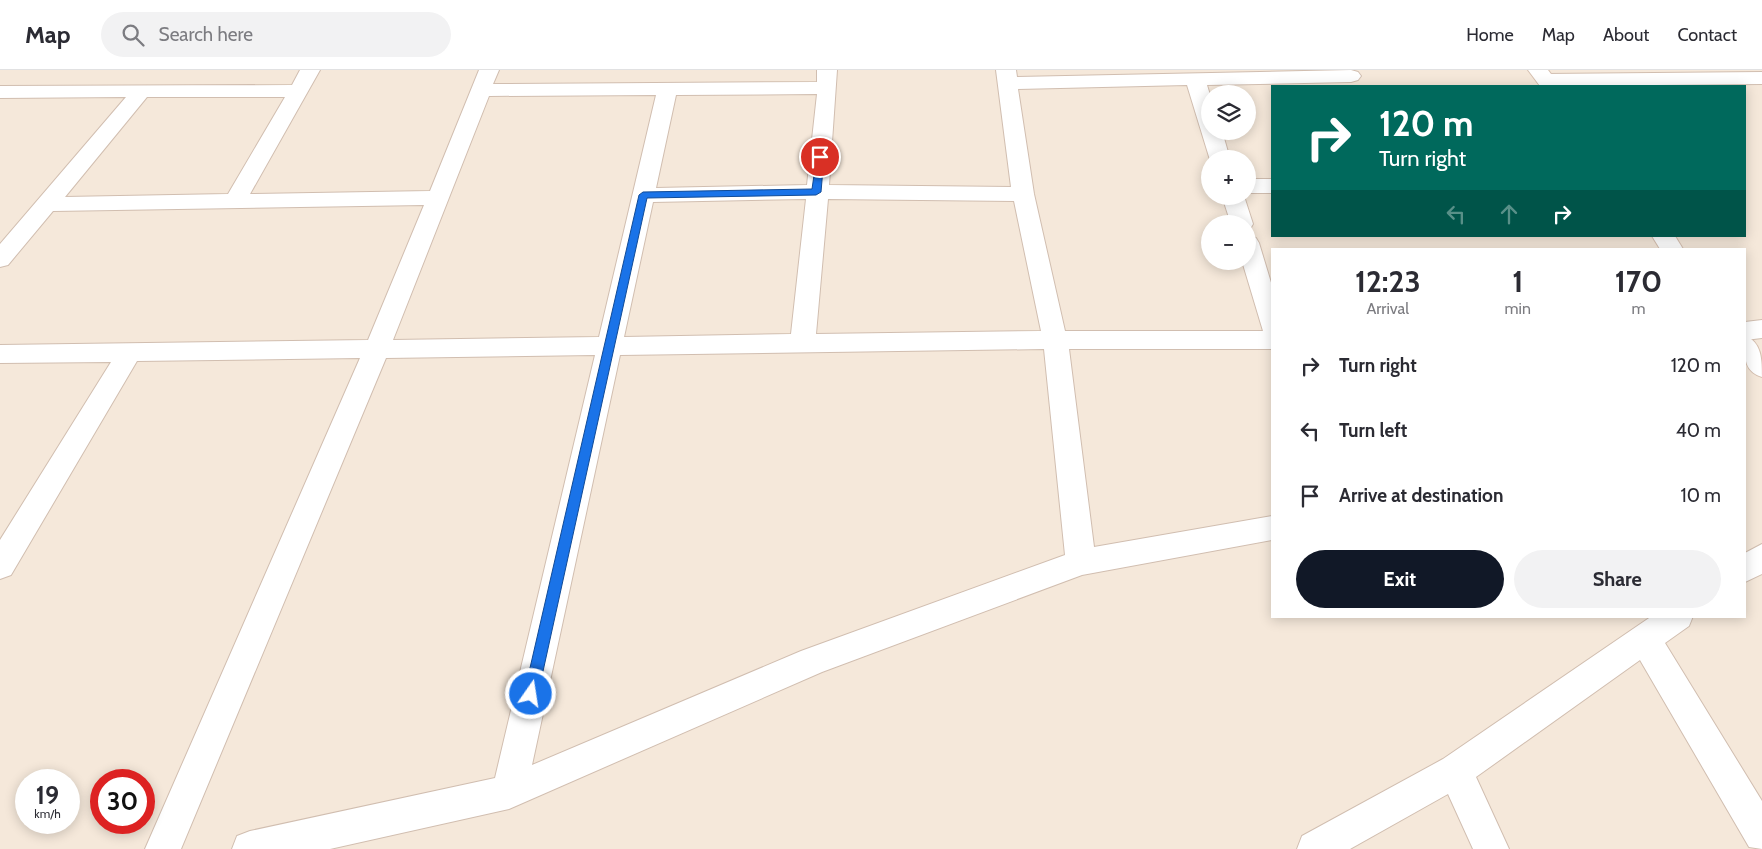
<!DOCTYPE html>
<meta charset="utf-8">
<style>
body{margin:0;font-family:Cabin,sans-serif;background:#f2f2f3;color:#2b2b33;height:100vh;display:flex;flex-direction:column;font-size:19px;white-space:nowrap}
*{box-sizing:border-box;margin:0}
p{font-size:16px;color:#7c7c81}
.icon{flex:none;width:28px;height:28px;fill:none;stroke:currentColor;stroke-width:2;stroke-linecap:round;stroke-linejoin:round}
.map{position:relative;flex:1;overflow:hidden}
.sheet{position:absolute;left:1271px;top:178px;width:475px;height:370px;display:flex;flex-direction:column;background:#fff;border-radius:0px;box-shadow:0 2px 12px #0003}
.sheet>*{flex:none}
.guide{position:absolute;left:1271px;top:15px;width:475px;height:152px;border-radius:0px;box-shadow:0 2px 12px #0003;background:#00695c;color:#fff;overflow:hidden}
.fabs{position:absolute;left:1201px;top:15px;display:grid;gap:10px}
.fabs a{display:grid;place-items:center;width:55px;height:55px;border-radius:50%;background:#fff;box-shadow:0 2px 12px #0003;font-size:25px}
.speed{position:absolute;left:15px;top:699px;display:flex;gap:10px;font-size:25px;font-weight:700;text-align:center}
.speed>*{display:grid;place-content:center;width:65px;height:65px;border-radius:50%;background:#fff;box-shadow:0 2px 12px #0003;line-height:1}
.speed small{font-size:12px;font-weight:400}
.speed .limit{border:8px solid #d22;background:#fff;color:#111}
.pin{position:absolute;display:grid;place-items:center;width:42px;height:42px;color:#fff;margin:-21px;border:2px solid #fff;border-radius:50%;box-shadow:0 1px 5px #0007}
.me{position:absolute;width:55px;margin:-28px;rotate:13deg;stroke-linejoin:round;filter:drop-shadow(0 0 4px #0008)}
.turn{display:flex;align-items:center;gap:18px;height:105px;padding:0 25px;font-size:22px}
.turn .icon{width:65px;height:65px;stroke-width:2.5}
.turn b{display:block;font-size:35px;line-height:42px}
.lanes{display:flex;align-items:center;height:48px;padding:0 25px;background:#0003;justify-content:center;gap:25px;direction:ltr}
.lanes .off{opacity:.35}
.eta{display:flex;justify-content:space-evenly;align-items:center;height:85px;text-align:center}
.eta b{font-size:30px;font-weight:800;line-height:35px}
.cta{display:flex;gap:10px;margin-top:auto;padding:10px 25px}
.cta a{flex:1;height:58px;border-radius:30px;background:#111827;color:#fff;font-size:20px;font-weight:800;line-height:58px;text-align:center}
.cta a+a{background:#f2f2f3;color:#2b2b33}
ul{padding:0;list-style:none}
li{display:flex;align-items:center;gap:15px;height:65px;padding:0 25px}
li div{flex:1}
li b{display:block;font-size:19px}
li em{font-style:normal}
header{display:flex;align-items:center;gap:30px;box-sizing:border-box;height:70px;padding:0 25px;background:#fff;border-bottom:1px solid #e1e1e2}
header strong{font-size:24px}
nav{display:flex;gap:28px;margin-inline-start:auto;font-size:18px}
.search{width:350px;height:45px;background:#f2f2f3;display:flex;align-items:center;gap:12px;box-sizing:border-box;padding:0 18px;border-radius:28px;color:#7c7c81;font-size:19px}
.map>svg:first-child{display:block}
</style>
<header>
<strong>Map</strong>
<div class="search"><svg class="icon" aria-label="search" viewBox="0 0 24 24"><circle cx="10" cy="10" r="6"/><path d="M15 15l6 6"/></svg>Search here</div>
<nav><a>Home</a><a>Map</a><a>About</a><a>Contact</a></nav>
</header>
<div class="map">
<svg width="1762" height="779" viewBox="0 0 1762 779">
<rect width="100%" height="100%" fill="#fdf6ec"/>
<path fill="#f5e8da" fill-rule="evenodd" d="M0,0H1762V779H0ZM1272,16H1745V166H1272ZM1210,24H1248V61H1210ZM1210,89H1248V126H1210ZM1210,154H1248V191H1210ZM1272,179H1745V546H1272ZM26,710H69V752H26ZM101,710H144V752H101Z"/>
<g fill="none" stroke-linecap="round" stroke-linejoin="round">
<g stroke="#d1beb0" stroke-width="2">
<g id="street">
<path d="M300,0H320L250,124L430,121L479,0H499L493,14L817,12V0H837L829,115L1011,117L996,0H1016L1017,7L1351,0L1358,2L1361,6L1358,10L1351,12L1207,15L1210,25V61H1222L1230,89L1210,90L1187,15L1018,19L1034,124L1065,261H1263L1242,191H1248V165L1256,168L1259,173L1272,216V279H1069L1094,477L1272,446V470L1082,505L822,602L509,739L330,779H232L237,766L250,761L495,708L595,285L386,288L181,779H145L360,288L137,291L11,505L0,509V470L111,292L0,293V275L368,270L424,135L53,141L8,195L0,197V174L126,27L0,28V16L292,15ZM817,24L807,115L656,118L676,25ZM656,25L599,267L393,270L489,26ZM147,27H285L228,124L65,127ZM806,129L791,264L624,267L653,132ZM828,129L1014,131L1041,261L816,264ZM1044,279L1065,485L801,581L532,695L620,285Z"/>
<polygon points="1762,2 1762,14 1546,16 1539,14 1536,10 1539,6 1546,4"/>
<rect x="1248" y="109" width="24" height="14"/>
<polygon points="1222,126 1244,126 1253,154 1250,159 1248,160 1248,154 1231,154"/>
<polygon points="1762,250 1762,268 1745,270 1745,252"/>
<polygon points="1762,474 1762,504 1745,512 1745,483"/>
<polygon points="1652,546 1693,546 1689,556 1665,573 1762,731 1762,779 1749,777 1640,590 1476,707 1509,779 1473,779 1448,724 1350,779 1297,779 1302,766 1443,689"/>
</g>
</g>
<g stroke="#d6c0b0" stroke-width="2">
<g id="secondary">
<polygon points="1528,0 1548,0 1560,16 1540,16"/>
<polygon points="1652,166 1675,166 1683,179 1660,179"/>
<path d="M1745,266C1762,272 1762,290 1762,307C1742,301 1745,284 1745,266Z"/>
</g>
</g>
<use href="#street" fill="#fff" fill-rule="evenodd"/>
<use href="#secondary" fill="#fff" fill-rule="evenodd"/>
</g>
<polygon fill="#1a73e8" stroke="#114b97" points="817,85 824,87 821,122 816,125 647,128 538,624 536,629 531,631 526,629 524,624 639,125 643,122 812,119"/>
</svg>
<div class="fabs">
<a><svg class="icon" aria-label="layers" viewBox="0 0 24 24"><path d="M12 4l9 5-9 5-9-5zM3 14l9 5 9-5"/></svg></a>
<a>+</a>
<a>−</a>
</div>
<div class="speed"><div>19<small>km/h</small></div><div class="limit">30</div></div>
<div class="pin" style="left:820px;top:87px;background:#d93025"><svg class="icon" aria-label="arrive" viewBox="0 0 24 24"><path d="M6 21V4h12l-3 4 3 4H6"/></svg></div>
<svg class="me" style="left:531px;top:624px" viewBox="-20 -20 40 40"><circle r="17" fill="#1a73e8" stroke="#fff" stroke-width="3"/><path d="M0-11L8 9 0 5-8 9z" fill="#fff"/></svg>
<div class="guide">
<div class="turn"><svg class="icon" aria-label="right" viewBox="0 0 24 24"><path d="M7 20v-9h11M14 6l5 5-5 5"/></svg><div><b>120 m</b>Turn right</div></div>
<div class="lanes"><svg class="icon off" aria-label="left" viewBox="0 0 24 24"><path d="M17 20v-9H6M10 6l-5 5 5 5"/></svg><svg class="icon off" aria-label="ahead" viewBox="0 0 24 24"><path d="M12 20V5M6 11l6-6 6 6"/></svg><svg class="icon" aria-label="right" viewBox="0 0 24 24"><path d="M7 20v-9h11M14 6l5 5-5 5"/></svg></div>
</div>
<section class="sheet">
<div class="eta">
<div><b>12:23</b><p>Arrival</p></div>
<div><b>1</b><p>min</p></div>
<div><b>170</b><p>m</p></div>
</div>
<ul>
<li><svg class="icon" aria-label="right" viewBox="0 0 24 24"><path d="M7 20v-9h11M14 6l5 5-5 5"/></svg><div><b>Turn right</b></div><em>120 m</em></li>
<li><svg class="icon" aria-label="left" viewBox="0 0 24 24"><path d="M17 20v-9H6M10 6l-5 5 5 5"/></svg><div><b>Turn left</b></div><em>40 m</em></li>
<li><svg class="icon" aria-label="arrive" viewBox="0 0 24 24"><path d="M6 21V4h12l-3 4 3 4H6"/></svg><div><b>Arrive at destination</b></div><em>10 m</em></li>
</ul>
<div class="cta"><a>Exit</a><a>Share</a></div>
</section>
</div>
